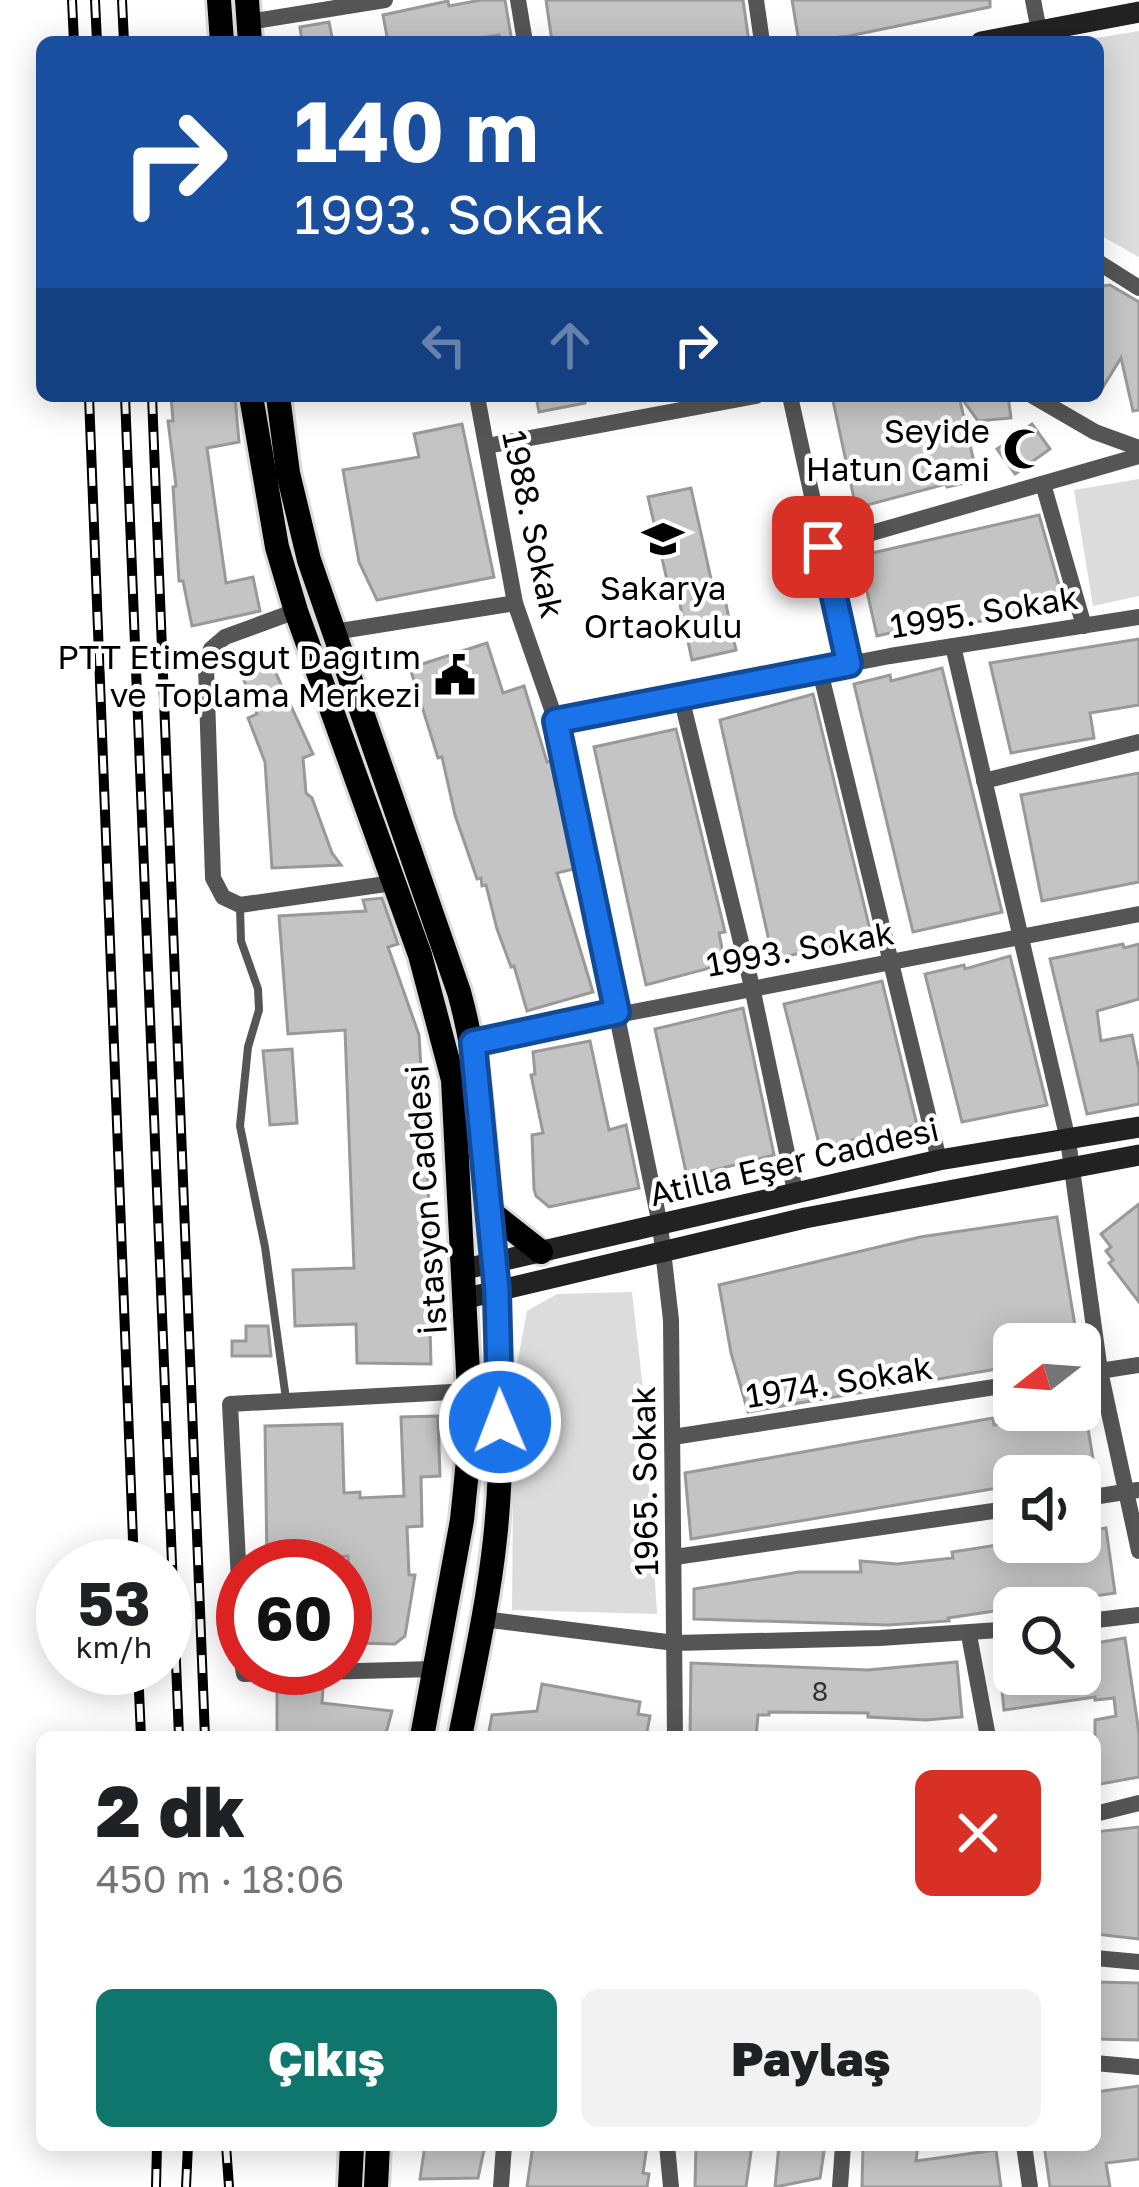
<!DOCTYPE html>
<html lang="tr">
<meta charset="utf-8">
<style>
body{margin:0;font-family:"Golos Text",sans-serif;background:#f2f2f2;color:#202124;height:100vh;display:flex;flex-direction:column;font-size:45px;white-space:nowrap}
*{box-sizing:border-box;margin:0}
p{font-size:39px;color:#757577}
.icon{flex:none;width:66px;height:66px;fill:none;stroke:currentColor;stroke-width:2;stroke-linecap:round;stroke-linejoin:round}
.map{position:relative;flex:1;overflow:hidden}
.panel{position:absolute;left:36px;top:1731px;width:1065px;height:420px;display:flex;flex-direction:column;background:#fff;border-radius:18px;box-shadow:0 6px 30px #0003}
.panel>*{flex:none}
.banner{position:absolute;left:36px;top:36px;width:1068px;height:366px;border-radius:18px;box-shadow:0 6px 30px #0003;background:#1a4fa0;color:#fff;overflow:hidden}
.needle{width:78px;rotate:253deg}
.controls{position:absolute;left:993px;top:1323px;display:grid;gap:24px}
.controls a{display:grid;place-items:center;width:108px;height:108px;border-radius:18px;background:#fff;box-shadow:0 6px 30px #0003;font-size:60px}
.speed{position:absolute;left:36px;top:1539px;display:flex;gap:24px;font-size:60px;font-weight:700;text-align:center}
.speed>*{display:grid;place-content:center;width:156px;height:156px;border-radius:50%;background:#fff;box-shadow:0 6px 30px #0003;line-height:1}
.speed small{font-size:30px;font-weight:400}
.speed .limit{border:18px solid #d22;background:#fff;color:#111}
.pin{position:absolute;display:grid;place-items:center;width:102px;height:102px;color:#fff;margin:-51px;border-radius:24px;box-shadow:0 6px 18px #0006}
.me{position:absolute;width:132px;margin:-66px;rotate:359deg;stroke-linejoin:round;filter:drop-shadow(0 0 9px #0008)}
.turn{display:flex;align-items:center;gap:42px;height:252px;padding:0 60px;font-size:54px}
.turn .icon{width:156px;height:156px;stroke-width:2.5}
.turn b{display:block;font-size:84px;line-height:102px}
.lanes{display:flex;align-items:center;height:114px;padding:0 60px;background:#0003;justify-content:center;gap:60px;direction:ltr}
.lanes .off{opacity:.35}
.round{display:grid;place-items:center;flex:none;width:126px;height:126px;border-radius:18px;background:#f2f2f2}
.headline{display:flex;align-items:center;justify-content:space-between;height:204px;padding:0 60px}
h1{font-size:72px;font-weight:800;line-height:90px}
.action{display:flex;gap:24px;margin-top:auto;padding:24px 60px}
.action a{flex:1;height:138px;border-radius:18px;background:#0f766e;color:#fff;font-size:48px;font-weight:800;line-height:138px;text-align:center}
.action a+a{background:#f2f2f2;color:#202124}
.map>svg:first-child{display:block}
</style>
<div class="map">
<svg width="1139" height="2187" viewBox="0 0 1139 2187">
<rect width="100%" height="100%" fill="#fff"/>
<g fill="#dcdcdc">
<polygon points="1139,31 1139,257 1098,234 1098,42 1073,42"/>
<polygon points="1139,479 1139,596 1093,606 1074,490"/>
<polygon points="632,1292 643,1389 657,1614 512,1610 514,1381 527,1311 557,1294"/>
</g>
<g fill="#c4c4c4" stroke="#999" stroke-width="3">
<polygon points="481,0 505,0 512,42 500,42 499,35 454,42 388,42 383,15 448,1 449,6"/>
<polygon points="546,0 743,0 749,42 552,42"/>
<polygon points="792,0 990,0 990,7 849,36 799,42"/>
<polygon points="329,22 333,42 302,42 300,27"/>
<polygon points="1110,285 1139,302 1139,410 1133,411 1121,358 1098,395 1098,292 1102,286"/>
<polygon points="171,396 235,396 239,442 207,448 226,583 253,577 260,611 192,626 183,581 179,581 173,487 176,486 168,421 173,421"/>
<polygon points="536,396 584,396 585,403 539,412"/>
<polygon points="832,396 959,396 978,480 947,487 946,484 856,508"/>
<polygon points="960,396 1008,396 1011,418 978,421"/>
<polygon points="462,424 494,577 377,600 359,562 343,470 419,457 414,434"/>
<polygon points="1032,424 1050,449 1015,474 997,449"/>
<polygon points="691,488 713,588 722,586 736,650 692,660 679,600 672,602 648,497"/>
<polygon points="1039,515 1065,606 931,630 930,624 877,636 859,556"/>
<polygon points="1139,639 1139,705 1090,713 1094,738 1011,753 990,663"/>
<polygon points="487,643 503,693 524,686 547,762 551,761 574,869 557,873 593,992 527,1011 514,966 511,967 497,929 486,885 482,886 481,878 477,879 455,815 442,757 438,758 410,668"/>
<polygon points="269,658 313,754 303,758 306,793 312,798 332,853 341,865 272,868 265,762 248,718 257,714 240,670"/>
<polygon points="942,668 1002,912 913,932 854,684 890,675 891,681"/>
<polygon points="813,694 872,938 773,959 720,720"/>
<polygon points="676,729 725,932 719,933 725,964 646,985 594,747"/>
<polygon points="1139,773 1139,882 1042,901 1021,795"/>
<polygon points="382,898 398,944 388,947 419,1035 432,1257 428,1257 431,1364 357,1363 356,1324 295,1326 293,1270 354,1268 345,1030 288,1034 279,916 366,911 363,900"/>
<polygon points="1123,944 1124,948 1139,944 1139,999 1097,1011 1101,1041 1132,1035 1139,1070 1139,1104 1087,1114 1050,959"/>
<polygon points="1010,956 1047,1105 962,1122 925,974 964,965 965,969"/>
<polygon points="882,981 917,1125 820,1148 784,1004"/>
<polygon points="743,1008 774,1155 687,1177 655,1029"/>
<polygon points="590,1041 609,1130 626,1125 639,1188 549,1207 536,1196 534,1189 532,1135 543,1133 531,1075 535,1074 533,1052"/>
<polygon points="292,1049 297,1123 270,1125 263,1051"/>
<polygon points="1139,1204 1139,1302 1109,1263 1113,1260 1106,1251 1111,1247 1101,1234"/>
<polygon points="1057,1217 1078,1344 1014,1344 1014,1366 748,1412 731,1353 719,1285 920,1237"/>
<polygon points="246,1326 268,1326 271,1356 232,1356 232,1341 246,1341"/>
<polygon points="1085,1410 1096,1477 1002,1476 1004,1487 691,1539 685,1473 993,1418 994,1425"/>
<polygon points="438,1416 440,1476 421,1477 422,1526 407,1527 409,1575 415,1575 405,1636 395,1644 353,1643 348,1556 267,1562 265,1426 342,1424 344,1493 360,1492 360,1498 404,1496 401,1417"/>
<polygon points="1106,1528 1115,1593 948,1618 949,1621 888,1625 694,1619 694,1589 799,1572 861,1572 860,1561 897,1564 953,1558 952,1552 1017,1542 1080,1542 1080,1532"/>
<polygon points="1125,1638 1139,1733 1139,1777 1095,1785 1095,1720 1116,1716 1114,1698 1095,1700 1095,1697 1004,1710 998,1652 1014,1651 1014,1674 1095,1674 1090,1644"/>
<polygon points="957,1662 962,1717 926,1720 868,1717 868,1713 769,1712 769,1715 758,1715 756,1737 690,1737 691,1663 868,1670"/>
<polygon points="542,1684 640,1702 638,1714 650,1716 646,1737 488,1737 492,1715 537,1711"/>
<polygon points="323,1689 322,1703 392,1711 385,1737 277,1737 277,1690"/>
<polygon points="1139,1827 1139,1939 1095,1934 1095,1832"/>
<polygon points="1095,1982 1139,1983 1139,2040 1095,2039"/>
<polygon points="1139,2086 1139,2159 1106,2163 1110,2187 1050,2187 1044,2145 1095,2145 1095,2092"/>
<polygon points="425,2145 485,2145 478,2178 420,2179"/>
<polygon points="533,2145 647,2145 643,2173 649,2174 647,2187 527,2187"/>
<polygon points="696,2145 752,2145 746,2187 695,2187"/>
<polygon points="779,2145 825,2145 820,2178 775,2187"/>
<polygon points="863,2145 918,2145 916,2161 996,2150 1001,2187 862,2187"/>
</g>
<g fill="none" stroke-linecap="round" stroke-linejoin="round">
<g stroke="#dbdbdb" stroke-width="30">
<g id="primary">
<polyline points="219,0 222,42"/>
<polyline points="247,0 250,42"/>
<polyline points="251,396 277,547 296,611 420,955 453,1080 471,1431 462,1520 422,1737"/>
<path d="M278,396L288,473L309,560L459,992C479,1064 483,1135 489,1209C498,1318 507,1429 495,1539C488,1605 473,1671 460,1737"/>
<polyline points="489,1211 541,1252"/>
<polyline points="350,2187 352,2145"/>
<polyline points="376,2187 378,2145"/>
</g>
</g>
<polyline stroke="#555" stroke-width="8" points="240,908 241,941 258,989 259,1010 248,1047 240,1126 265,1247 286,1399"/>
<g stroke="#555" stroke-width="16">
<polyline points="518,0 525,42"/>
<polyline points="756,0 762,42"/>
<polyline points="1033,0 1039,31"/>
<polyline points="248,22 385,0"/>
<polyline points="1098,262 1139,288"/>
<polyline points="477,396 515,603 556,721 660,1225 671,1320 675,1737"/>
<polyline points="790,396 849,664"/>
<polyline points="1033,396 1095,432 1139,448"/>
<polyline points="487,446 756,396"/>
<polyline points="1043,484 1084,626"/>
<polyline points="823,547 1139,456"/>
<polyline points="296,611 225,637 211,649 206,667 213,878 223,897 240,905 393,883"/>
<polyline points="334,632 515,603"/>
<polyline points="953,646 1068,1140 1100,1371 1139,1551"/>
<polyline points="820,671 939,1160"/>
<polyline points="681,697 752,987 795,1191"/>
<polyline points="556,721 890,656 1139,617"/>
<polyline points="984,781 1139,742"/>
<polyline points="473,1043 1139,914"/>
<polyline points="1080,1374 1139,1365"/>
<polyline points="673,1437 1014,1384"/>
<polyline points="1080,1499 1138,1490"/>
<polyline points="675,1557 1014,1508"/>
<polyline points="483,1619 675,1643 880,1638 1014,1629"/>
<polyline points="1080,1622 1139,1615"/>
<polyline points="969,1635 988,1737"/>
<polyline points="243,1660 230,1404 470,1391"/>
<polyline points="243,1668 244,1674 434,1669"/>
<polyline points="1095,1814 1139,1803"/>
<polyline points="1095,1958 1139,1962"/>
<polyline points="1095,2063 1139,2067"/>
<polyline points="667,2145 671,2187"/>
<polyline points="1024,2145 1030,2187"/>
<polyline points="501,2187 504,2145"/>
<polyline points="840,2187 843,2145"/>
</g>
<g stroke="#222" stroke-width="21">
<polyline points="981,42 1139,12"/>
<polyline points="465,1269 939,1160 1139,1127"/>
<polyline points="467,1298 805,1218 1139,1155"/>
</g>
<use href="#primary" stroke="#000" stroke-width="24"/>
<g stroke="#000" stroke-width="10">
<g id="rail">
<polyline points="72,0 74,42"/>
<polyline points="95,0 97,42"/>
<polyline points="122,0 124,42"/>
<polyline points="89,396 134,1566"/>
<polyline points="125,396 179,1737"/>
<polyline points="152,396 205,1737"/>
<polyline points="138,1668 141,1737"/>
<polyline points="226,2145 229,2187"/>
<polyline points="156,2187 157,2145"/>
<polyline points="186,2187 188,2145"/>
</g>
</g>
<use href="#rail" stroke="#fff" stroke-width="6" stroke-dasharray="18" stroke-linecap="butt"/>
</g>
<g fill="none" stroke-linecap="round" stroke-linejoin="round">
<g stroke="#114b97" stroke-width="30">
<polyline id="route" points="500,1422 497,1291 473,1043 617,1012 556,721 849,664 823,547"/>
</g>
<use href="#route" stroke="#1a73e8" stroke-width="21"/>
</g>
<defs>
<g id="mosque-bare" transform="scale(3.24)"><path d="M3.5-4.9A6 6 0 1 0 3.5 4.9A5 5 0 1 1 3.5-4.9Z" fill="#000" stroke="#fff" stroke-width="2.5" paint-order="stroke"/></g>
<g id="school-bare" transform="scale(3.24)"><path d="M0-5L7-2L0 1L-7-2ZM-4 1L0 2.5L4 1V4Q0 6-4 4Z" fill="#000" stroke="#fff" stroke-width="2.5" paint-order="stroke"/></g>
<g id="civic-bare" transform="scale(3.24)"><path d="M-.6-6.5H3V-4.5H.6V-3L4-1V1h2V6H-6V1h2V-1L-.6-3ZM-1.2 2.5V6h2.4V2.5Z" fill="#000" stroke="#fff" stroke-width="2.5" paint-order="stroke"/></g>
</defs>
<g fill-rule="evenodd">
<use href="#mosque-bare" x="1024" y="449"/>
<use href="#school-bare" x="663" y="539"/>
<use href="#civic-bare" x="455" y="675"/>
</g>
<g text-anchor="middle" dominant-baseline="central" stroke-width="9" stroke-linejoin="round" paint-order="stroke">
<g font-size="27" fill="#313131">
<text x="820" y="1691">8</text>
</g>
<g font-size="33" fill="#000" stroke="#fff" text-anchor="end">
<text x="990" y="430">Seyide<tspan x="990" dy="38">Hatun Cami</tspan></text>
<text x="663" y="587" text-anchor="middle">Sakarya<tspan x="663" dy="38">Ortaokulu</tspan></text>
<text x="421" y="656">PTT Etimesgut Dağıtım<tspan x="421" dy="38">ve Toplama Merkezi</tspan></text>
</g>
<g font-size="33" fill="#000" stroke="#fff">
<text transform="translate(534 524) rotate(78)">1988. Sokak</text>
<text transform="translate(984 611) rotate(-9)">1995. Sokak</text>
<text transform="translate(800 948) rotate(-10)">1993. Sokak</text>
<text transform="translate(794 1161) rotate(-13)">Atilla Eşer Caddesi</text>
<text transform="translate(425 1200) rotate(-94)">İstasyon Caddesi</text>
<text transform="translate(839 1381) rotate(-9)">1974. Sokak</text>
<text transform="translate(644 1481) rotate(-91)">1965. Sokak</text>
</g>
</g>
</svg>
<div class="controls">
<a><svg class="needle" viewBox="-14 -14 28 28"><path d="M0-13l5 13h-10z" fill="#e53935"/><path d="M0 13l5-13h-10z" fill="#757577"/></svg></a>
<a><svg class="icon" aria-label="sound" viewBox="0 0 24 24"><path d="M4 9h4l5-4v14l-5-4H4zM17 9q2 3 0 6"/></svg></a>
<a><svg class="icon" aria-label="search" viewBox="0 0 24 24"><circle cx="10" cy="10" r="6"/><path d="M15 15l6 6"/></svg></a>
</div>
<div class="speed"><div>53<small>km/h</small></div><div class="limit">60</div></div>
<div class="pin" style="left:823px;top:547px;background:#d93025"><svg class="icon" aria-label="arrive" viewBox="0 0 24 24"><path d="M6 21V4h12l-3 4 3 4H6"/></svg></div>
<svg class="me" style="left:500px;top:1422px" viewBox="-20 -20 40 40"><circle r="17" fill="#1a73e8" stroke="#fff" stroke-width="3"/><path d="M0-11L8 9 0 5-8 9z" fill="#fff"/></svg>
<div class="banner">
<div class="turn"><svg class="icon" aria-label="right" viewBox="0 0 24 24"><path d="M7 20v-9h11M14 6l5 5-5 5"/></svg><div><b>140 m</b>1993. Sokak</div></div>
<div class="lanes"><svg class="icon off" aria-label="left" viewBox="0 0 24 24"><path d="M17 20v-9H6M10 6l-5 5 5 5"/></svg><svg class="icon off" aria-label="ahead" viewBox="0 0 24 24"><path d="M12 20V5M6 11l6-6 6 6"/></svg><svg class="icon" aria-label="right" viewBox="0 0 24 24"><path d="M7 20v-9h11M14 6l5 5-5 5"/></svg></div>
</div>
<section class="panel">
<div class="headline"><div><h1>2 dk</h1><p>450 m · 18:06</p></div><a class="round" style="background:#d93025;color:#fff"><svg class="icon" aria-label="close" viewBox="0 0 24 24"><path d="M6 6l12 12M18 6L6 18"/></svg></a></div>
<div class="action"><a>Çıkış</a><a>Paylaş</a></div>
</section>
</div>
